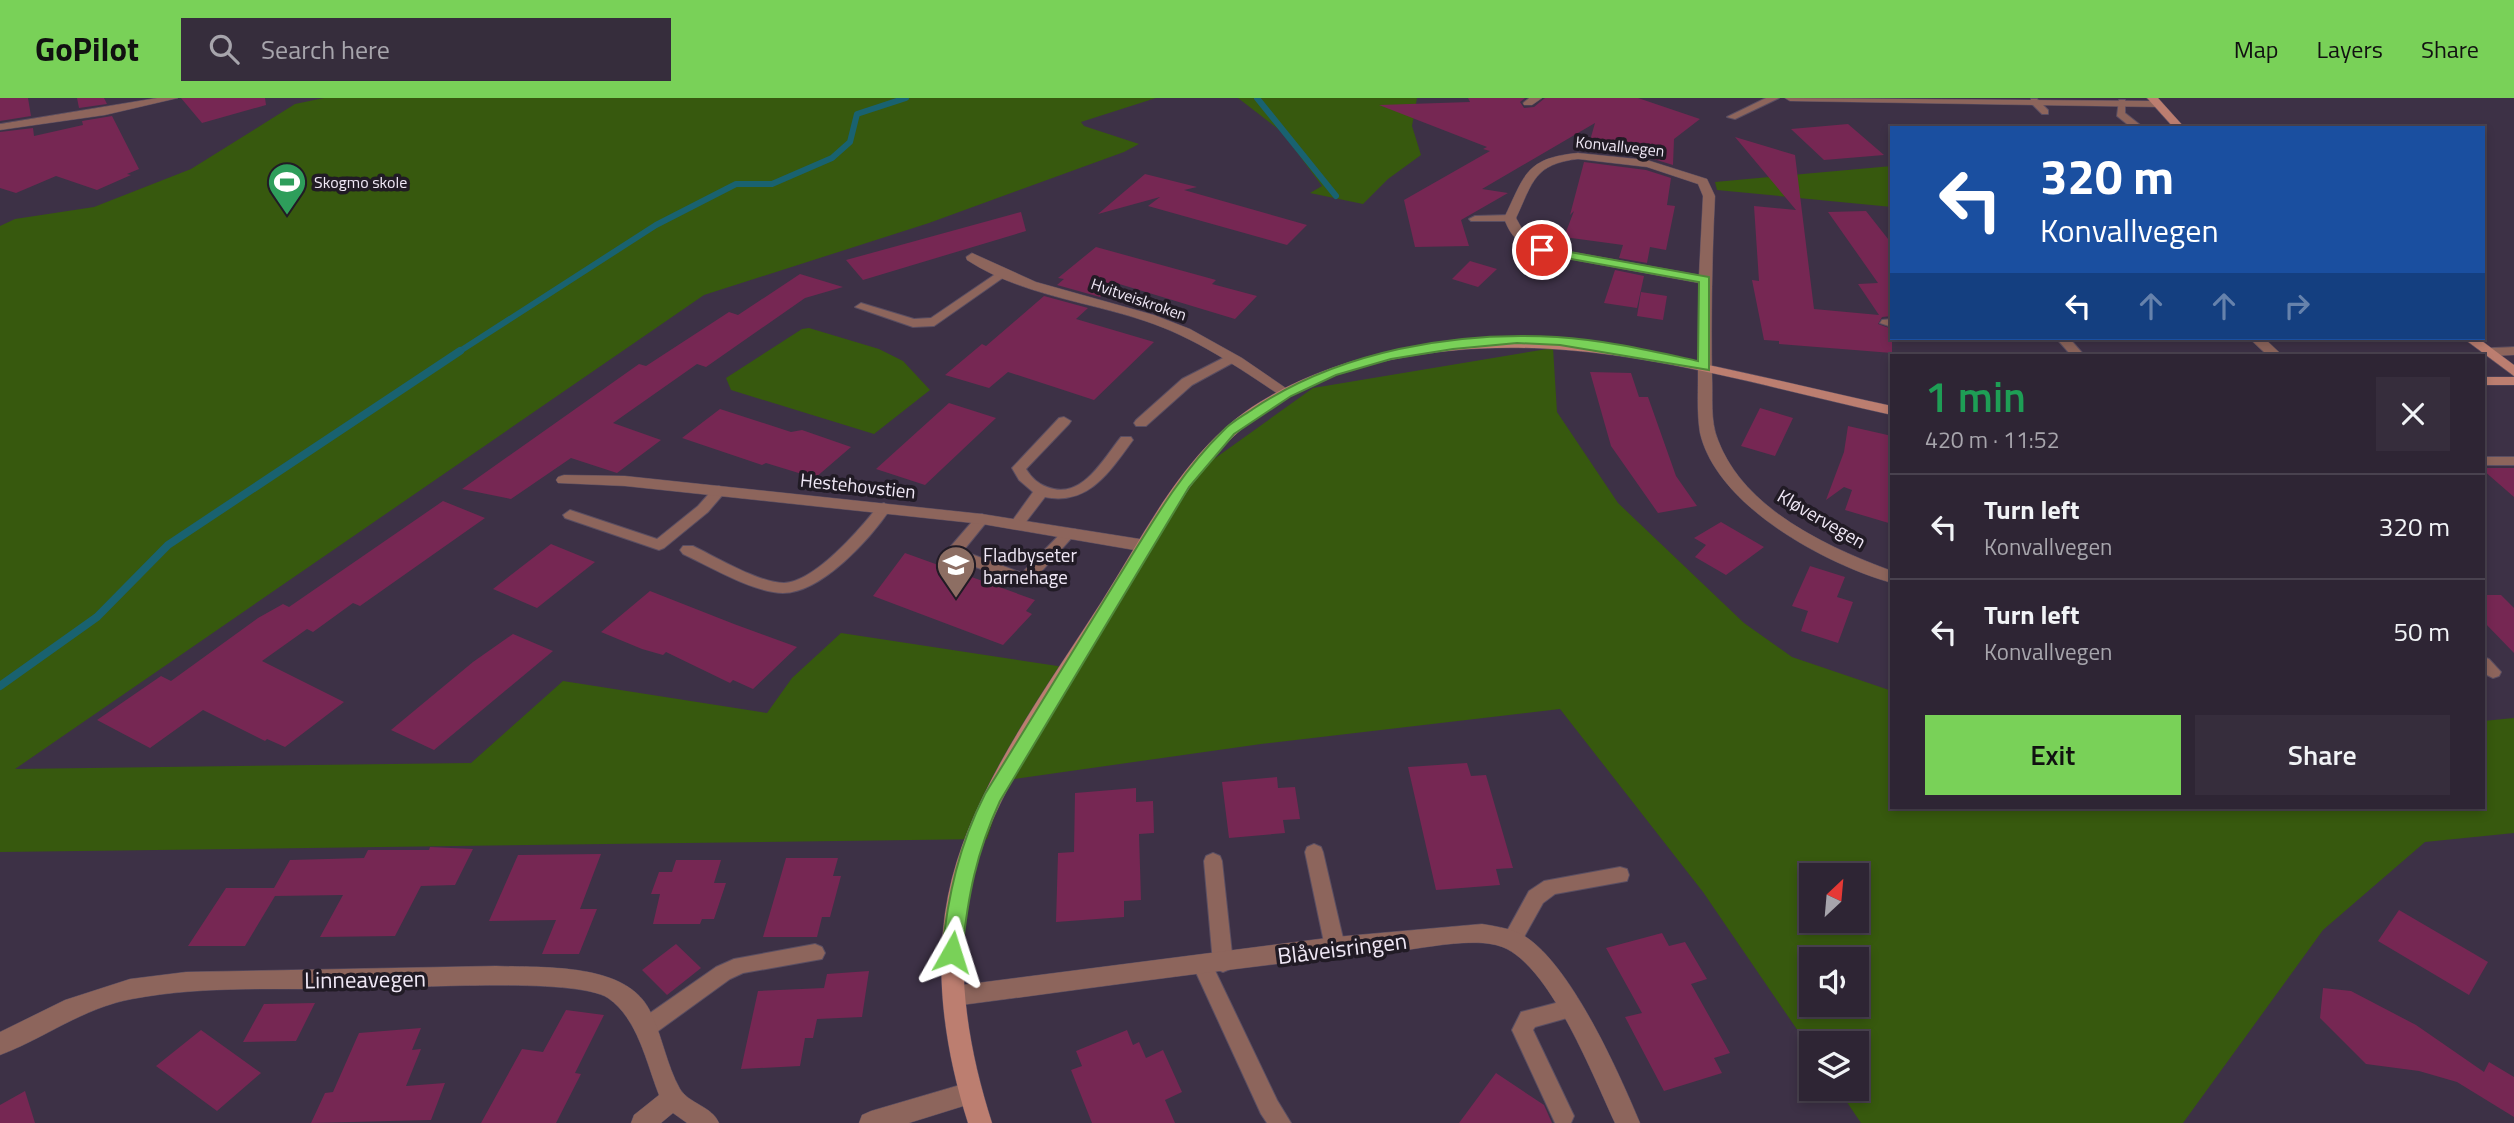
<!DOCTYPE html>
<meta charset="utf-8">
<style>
body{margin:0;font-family:"Titillium Web",sans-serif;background:#362d3c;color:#f1f3f6;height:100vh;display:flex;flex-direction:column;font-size:26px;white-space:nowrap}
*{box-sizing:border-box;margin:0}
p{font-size:23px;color:#a7a5ac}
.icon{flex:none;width:38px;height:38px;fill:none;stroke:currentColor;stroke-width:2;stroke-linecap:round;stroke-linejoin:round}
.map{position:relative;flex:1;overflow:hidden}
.details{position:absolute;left:1890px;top:256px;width:595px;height:455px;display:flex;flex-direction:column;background:#2e2534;border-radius:0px;box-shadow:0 4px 10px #0003,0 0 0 2px #49424f}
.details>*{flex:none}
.top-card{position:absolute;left:1890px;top:28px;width:595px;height:214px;border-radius:0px;box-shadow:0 4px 10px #0003,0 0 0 2px #49424f;background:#1a4fa0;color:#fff;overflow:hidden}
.needle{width:46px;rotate:26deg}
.controls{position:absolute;left:1799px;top:765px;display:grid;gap:14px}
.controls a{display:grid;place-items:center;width:70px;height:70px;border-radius:0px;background:#2e2534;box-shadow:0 4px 10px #0003,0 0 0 2px #49424f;font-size:35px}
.pin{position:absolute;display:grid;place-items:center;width:60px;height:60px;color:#fff;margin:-30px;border:4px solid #fff;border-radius:50%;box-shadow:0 2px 7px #0007}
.me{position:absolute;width:77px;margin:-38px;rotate:6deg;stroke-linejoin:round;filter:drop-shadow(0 0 5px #0008)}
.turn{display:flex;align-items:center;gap:24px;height:147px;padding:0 35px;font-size:32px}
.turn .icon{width:91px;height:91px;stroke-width:2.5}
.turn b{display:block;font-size:49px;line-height:60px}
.lanes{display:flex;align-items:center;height:66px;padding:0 35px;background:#0003;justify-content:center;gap:35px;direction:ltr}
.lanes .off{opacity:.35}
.round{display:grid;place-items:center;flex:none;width:74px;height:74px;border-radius:0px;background:#362d3c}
.overview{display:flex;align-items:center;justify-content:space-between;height:119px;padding:0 35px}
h1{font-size:42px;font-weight:600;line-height:52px;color:#1e9e55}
.button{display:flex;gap:14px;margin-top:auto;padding:14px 35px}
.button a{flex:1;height:80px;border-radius:0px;background:#79d158;color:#111;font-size:28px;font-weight:600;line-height:80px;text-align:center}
.button a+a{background:#362d3c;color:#f1f3f6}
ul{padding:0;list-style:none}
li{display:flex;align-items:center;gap:21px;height:105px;padding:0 35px;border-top:2px solid #49424f}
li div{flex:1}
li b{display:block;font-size:26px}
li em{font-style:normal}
header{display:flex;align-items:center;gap:42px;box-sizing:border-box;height:98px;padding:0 35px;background:#79d158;color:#111}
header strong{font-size:33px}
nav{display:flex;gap:38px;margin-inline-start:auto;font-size:24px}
.search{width:490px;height:63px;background:#362d3c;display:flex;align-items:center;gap:18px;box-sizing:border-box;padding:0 24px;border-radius:0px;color:#a7a5ac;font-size:26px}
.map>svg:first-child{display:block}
</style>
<header>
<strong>GoPilot</strong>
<div class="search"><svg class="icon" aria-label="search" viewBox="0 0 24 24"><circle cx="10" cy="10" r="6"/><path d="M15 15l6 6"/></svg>Search here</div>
<nav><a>Map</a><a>Layers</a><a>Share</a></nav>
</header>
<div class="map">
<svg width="2514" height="1025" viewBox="0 0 2514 1025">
<rect width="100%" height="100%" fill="#3d3146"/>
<g fill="#37590e" fill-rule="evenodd">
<path d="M324,0H1156L1081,24L1084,28L1139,46L1124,54L929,125L704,197L15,671L471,665L563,583L767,615L792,580L841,535L1064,569L1186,381L1313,290L1553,250L1557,314L1618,405L1744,525L1792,559L1892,593V709H2483V623L2514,620V735L2425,744L2323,832L2183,1025H1861L1838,991L1857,990V945H1811V952L1703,794L1560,611L1261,646L1007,682L987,741L0,754V128L15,121L94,109L191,71L295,6ZM1811,777H1857V822H1811ZM1811,861H1857V906H1811Z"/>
<polygon points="1238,0 1417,0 1412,28 1421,57 1388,81 1363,106 1310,95 1322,88 1282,34"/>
<polygon points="1892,68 1892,109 1717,92 1715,84"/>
<polygon points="809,230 879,251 903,263 930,292 874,336 731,292 726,280 802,231"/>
</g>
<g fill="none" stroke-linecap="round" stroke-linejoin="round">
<g stroke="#196270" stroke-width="6">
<polyline points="1257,0 1336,98"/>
<polyline points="457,255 656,127 736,86 772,86 832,60 850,44 857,16 906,0"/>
</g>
<polyline stroke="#196270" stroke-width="8" points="0,588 97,519 168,447 460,253"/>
</g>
<g fill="#762753">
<polygon points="0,0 28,0 31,18 0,23"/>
<polygon points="77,0 104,0 107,6 79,10"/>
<polygon points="181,0 265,0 266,7 202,25"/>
<polygon points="1468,0 1525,0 1520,4 1524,10 1534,9 1545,0 1638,0 1700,21 1674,41 1673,67 1647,59 1587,53 1595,25 1482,91 1508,95 1461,122 1469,148 1415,149 1404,102 1490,53 1483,51 1487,49 1379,7 1470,4"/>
<polygon points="112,18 139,71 127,76 131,77 97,92 56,78 16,95 0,90 0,34 33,30 34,38 83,27 82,23"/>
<polygon points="1848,26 1884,57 1824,62 1791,31"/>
<polygon points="1735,39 1795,57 1814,211 1879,217 1858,186 1878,185 1828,114 1866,113 1892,146 1892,218 1882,219 1878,226 1892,231 1892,255 1779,246 1779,243 1764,242 1752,182 1759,183 1754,108 1796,112"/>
<polygon points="1584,64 1646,72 1671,80 1667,107 1675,108 1666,152 1650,149 1647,165 1619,160 1623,147 1564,139 1574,113 1570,117"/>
<polygon points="1145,76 1197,89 1184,92 1307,127 1287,147 1148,108 1160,99 1098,116"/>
<polygon points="1021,114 1026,133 863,182 846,162"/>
<polygon points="1096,149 1216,182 1212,186 1257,198 1235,221 1116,185 1100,199 1057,187 1064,181 1058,180"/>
<polygon points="1470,163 1497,171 1478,189 1452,181"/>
<polygon points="1615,172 1644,178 1637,210 1604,205"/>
<polygon points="800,176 843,189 805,200 706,269 697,266 613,325 661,342 617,375 571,360 511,401 462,391 639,266 646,268 729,214 738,217"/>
<polygon points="1641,194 1667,198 1663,222 1637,218"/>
<polygon points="1044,198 1088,210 1076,221 1154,244 1094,302 1008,274 989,290 945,277 982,246 986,248"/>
<polygon points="1590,274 1631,275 1639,299 1648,299 1676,378 1697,408 1658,415 1611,348"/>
<polygon points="949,305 996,320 925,387 876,371"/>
<polygon points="1760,310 1793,320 1775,358 1741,348"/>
<polygon points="720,311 791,334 802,332 851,349 815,380 766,365 762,367 682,340"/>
<polygon points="1848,328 1892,338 1892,426 1845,412 1852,392 1844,389 1826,402 1844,354"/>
<polygon points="2483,370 2514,370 2514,399 2483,372"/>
<polygon points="443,403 485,420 360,508 353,505 313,534 307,531 262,563 344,604 285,649 267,641 265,643 203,612 150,650 97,622 161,578 171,583 258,520 283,506 289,509"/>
<polygon points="1721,424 1764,449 1726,477 1695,459 1706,447 1694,440"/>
<polygon points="551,446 595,464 537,510 493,491"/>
<polygon points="905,455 1035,502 1026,513 1032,516 1003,547 873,498"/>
<polygon points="1810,468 1845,479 1837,499 1853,504 1838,545 1801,533 1808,513 1792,508"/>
<polygon points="650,493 734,526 797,549 753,591 733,582 730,585 666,554 663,557 642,551 601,534"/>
<polygon points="2483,497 2501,497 2514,510 2514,555 2483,523"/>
<polygon points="513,536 553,553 434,652 391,632 473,564"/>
<polygon points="1467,665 1471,678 1486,677 1513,770 1496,771 1500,787 1436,792 1408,669"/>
<polygon points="1277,679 1278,690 1295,689 1300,721 1283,722 1285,735 1229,740 1222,684"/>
<polygon points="1136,690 1136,704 1153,703 1154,735 1139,736 1141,802 1124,803 1124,819 1056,824 1058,755 1074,754 1075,695"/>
<polygon points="430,749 473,751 455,787 421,788 395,838 320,839 343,797 275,798 245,848 188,848 226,790 274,790 290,762 364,760 368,752 429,752"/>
<polygon points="601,756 580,811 597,811 579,856 542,856 556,822 489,823 518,757"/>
<polygon points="786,760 838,760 833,778 841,778 830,819 822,819 817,839 763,839"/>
<polygon points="676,762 721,762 714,785 726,785 714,821 702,821 700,826 653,826 660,796 651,796 659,774 672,774"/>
<polygon points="2399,812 2488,864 2469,897 2378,843"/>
<polygon points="1662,835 1669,848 1685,844 1707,881 1691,886 1730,955 1714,960 1722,975 1664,993 1625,919 1642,915 1606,850"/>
<polygon points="676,846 701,870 667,897 642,872"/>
<polygon points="869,873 862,919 817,921 813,940 805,940 800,968 741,971 758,893 824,890 827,876"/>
<polygon points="2323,890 2351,893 2416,927 2484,974 2489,964 2514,979 2514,1019 2457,984 2419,973 2366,966 2320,920"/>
<polygon points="315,905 296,943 243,944 264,906"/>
<polygon points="566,912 604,917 575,975 581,976 556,1025 481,1025 522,951 543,954"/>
<polygon points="421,930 412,952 421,951 406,988 445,985 431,1022 311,1025 325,995 333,994 359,935"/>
<polygon points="201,932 261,975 217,1013 156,968"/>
<polygon points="1127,932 1133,947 1139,944 1146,960 1163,952 1182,994 1165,1002 1175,1025 1092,1025 1071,972 1082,968 1076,953"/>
<polygon points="1496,975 1544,1007 1552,1025 1459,1025"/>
<polygon points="25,993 35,1025 0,1025 0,1007"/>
</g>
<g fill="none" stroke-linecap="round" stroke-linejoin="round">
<g stroke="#5a4e62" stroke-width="2">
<g id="lane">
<polygon points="1766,0 1779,0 1735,21 1727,19"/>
<polygon points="2031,1 2037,1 2048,12 2048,16 2042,16 2031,5"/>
<polygon points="2119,2 2125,2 2125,15 2144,30 2132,30 2117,18"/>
<polygon points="1475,118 1510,117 1516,120 1510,123 1471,123 1469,121"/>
<polygon points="1000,173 1006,177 1004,179 934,228 913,229 855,209 861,205 914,221 931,220"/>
<polygon points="1892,221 1892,229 1880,225 1882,222"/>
<polygon points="2056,240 2069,240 2084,257 2071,257"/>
<polygon points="1231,256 1237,260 1236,263 1192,287 1146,328 1136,328 1134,325 1136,322 1182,281"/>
<path d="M1064,319L1071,323L1069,326L1026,371C1031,379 1038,386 1047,389C1082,403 1103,361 1121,339H1131L1133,342C1110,373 1089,408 1045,399L1022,429H1012L1010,426L1033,394L1019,382L1012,370L1059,320Z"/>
<rect x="2483" y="359" width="31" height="8"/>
<polygon points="719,388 726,393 708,414 664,450 659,452 565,420 563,417 570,412 657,441 698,408 714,390"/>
<path d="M884,405L891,410C871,440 822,495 783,495C754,495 709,468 683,456L680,452L683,448H693C716,459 759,485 784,485C815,484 861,430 879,407Z"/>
<polygon points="982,416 989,421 963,453 1022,475 1065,431 1075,431 1077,434 1030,486 1025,487 948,459 945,455 977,418"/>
<polygon points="2483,559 2489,561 2501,574 2499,578 2493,580 2483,575"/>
<polygon points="1314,746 1321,749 1323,754 1345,849 1342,855 1335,858 1328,855 1325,849 1305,754 1307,749"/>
<polygon points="1213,755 1220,758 1222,763 1233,865 1230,871 1223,874 1216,871 1213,865 1204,763 1206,758"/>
<polygon points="1620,769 1627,771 1629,777 1627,783 1555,796 1543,805 1519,848 1512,851 1505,848 1502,842 1529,793 1544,783"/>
<polygon points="815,846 822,849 825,855 822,861 743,875 730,881 654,936 647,938 640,936 637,929 640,922 716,869 734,861"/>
<polygon points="1203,859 1210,862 1277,1002 1291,1025 1267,1025 1261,1016 1193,868 1196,862"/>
<polygon points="1571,901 1578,903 1581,910 1578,917 1535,929 1533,932 1574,1018 1571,1025 1555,1025 1512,932 1521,914"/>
</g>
</g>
<g stroke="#5a4e62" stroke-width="1">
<g id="street">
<polygon points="157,0 178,0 105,17 0,32 0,26"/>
<polygon points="1529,0 1542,0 1532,7 1524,7 1523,5"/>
<polygon points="1785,0 2156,3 2161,6 2156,9 1790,3"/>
<path d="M1578,55L1647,62L1707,81L1715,98C1712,158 1711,219 1712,279C1713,300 1710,322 1718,342C1744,411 1827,449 1892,473V485C1825,466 1717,408 1700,335C1697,317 1698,299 1698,281C1698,249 1698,217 1699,185L1542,156C1523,150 1510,139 1504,120C1525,77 1525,60 1578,55ZM1578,61L1647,69L1698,86L1703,98L1699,177L1545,149L1526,138L1516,120C1533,84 1534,66 1578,61Z"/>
<path d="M972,155L1036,184L1154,217L1190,231L1242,260L1293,295L1286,299L1281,298C1238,269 1194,239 1145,223C1085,203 1021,197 967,162L966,159Z"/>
<polygon points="2249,240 2264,240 2282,257 2267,257"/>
<polygon points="2514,249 2514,257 2488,258 2481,254 2488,250"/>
<polygon points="564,377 625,378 982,416 1146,442 1154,448 1146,454 982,426 625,388 558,385 556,382 558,379"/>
<path d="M1482,826C1494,828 1508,830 1519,835C1568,859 1619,975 1640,1025H1615C1593,978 1553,875 1507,851C1481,837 1427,850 1397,853C1249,867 1102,889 954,908L946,905L943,898L946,891L954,888L1335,839Z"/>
<path d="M496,868C541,870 624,864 649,911C662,936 666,966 680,991C689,1006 712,1008 719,1025H687L673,1015L661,1025H631L634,1017L659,997C646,964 638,921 608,900C576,879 406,890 360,891C285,892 205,887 132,901C83,910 45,940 0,957V934L65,902L130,881L186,874Z"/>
<polygon points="970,984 978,987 982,995 978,1003 970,1006 909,1025 859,1025 862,1017 871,1013"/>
</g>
</g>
<g stroke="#5a4e62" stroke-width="1">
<g id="secondary">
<polygon points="2147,0 2158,0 2185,30 2174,30"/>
<path d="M1517,239C1646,247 1766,281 1892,308V317C1722,280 1566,225 1390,262C1334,273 1276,299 1234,338C1189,379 1162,435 1130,486C1103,530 1076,573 1050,617C1015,675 979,735 968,803C956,878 969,953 992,1025H968C945,952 933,874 948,798C968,696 1046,591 1102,503C1147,432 1186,349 1260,304C1338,256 1428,243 1517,239Z"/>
<polygon points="2463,240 2478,240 2514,267 2514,278"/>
<rect x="2483" y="279" width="31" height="8"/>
</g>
</g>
<use href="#lane" fill="#8d655c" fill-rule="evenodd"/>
<use href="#street" fill="#8d655c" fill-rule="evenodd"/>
<use href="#secondary" fill="#bc7e70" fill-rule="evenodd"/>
</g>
<path fill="#79d158" stroke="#4f8839" stroke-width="2" d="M1542,149L1709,179V272L1560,247L1517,245L1453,251L1391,261L1336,277L1291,298L1234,336L1189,389L1000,703C976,755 968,798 962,854L959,860L952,863L945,860L942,854C948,797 959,747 985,696C1028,626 1071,557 1113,488C1147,434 1177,378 1223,333C1231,324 1243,318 1253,311C1340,253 1454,233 1557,239C1605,242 1652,253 1698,263L1699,184L1538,155V150Z"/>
<defs>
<g id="stadium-pin" transform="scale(2.0125)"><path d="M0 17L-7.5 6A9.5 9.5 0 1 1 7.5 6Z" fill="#2e9e5b" stroke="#211b25"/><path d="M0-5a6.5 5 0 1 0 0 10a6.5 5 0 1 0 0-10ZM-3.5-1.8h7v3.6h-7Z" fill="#fff"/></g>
<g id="school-pin" transform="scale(2.0125)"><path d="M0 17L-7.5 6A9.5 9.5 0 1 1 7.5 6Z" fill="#8d6e63" stroke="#211b25"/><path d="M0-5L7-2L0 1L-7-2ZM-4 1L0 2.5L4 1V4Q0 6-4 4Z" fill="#fff"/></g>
</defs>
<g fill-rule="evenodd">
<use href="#stadium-pin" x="287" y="84"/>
<use href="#school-pin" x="956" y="467"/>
</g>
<g text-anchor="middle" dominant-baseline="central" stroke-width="7" stroke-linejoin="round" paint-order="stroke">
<g font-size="16" fill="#f0e8f6" stroke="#211b25">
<text transform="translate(1620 48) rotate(6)">Konvallvegen</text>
<text transform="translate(1139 201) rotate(19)">Hvitveiskroken</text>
</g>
<g font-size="16" fill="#f0e8f6" stroke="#211b25" text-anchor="start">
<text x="314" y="84">Skogmo skole</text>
</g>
<g font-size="19" fill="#f0e8f6" stroke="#211b25">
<text transform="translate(858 387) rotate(6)">Hestehovstien</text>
<text transform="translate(1822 420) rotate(30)">Kløvervegen</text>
</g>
<g font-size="19" fill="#f0e8f6" stroke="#211b25" text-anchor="start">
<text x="983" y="456">Fladbyseter<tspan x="983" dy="22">barnehage</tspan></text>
</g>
<g font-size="23" fill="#f0e8f6" stroke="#211b25">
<text transform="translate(1342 850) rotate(-7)">Blåveisringen</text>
<text transform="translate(365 881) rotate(-1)">Linneavegen</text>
</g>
</g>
</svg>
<div class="controls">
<a><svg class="needle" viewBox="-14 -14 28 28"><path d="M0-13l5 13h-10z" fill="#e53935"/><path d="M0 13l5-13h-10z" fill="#a7a5ac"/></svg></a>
<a><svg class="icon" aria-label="sound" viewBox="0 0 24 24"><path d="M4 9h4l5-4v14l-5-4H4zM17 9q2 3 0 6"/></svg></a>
<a><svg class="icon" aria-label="layers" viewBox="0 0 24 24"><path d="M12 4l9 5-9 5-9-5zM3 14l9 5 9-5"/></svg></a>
</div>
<div class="pin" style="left:1542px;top:152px;background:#d93025"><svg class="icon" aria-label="arrive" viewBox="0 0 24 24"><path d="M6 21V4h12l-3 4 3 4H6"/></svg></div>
<svg class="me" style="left:952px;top:854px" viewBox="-20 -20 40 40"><path d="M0-17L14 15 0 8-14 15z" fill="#79d158" stroke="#fff" stroke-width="4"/></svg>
<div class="top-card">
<div class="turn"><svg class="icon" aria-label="left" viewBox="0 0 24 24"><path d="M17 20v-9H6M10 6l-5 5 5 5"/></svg><div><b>320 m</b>Konvallvegen</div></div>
<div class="lanes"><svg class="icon" aria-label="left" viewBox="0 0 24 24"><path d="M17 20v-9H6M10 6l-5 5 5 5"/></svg><svg class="icon off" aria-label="ahead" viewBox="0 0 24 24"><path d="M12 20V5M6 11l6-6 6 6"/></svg><svg class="icon off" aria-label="ahead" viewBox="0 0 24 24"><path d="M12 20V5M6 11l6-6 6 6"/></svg><svg class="icon off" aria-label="right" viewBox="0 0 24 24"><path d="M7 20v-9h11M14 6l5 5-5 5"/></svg></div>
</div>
<section class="details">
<div class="overview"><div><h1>1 min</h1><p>420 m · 11:52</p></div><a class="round"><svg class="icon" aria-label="close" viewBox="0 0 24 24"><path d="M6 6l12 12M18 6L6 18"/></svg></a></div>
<ul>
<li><svg class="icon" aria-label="left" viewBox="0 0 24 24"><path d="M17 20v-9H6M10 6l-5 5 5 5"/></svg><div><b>Turn left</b><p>Konvallvegen</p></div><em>320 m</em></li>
<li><svg class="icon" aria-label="left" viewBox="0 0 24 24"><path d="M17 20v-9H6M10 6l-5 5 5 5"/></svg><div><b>Turn left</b><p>Konvallvegen</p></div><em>50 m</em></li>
</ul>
<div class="button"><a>Exit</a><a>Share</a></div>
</section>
</div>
